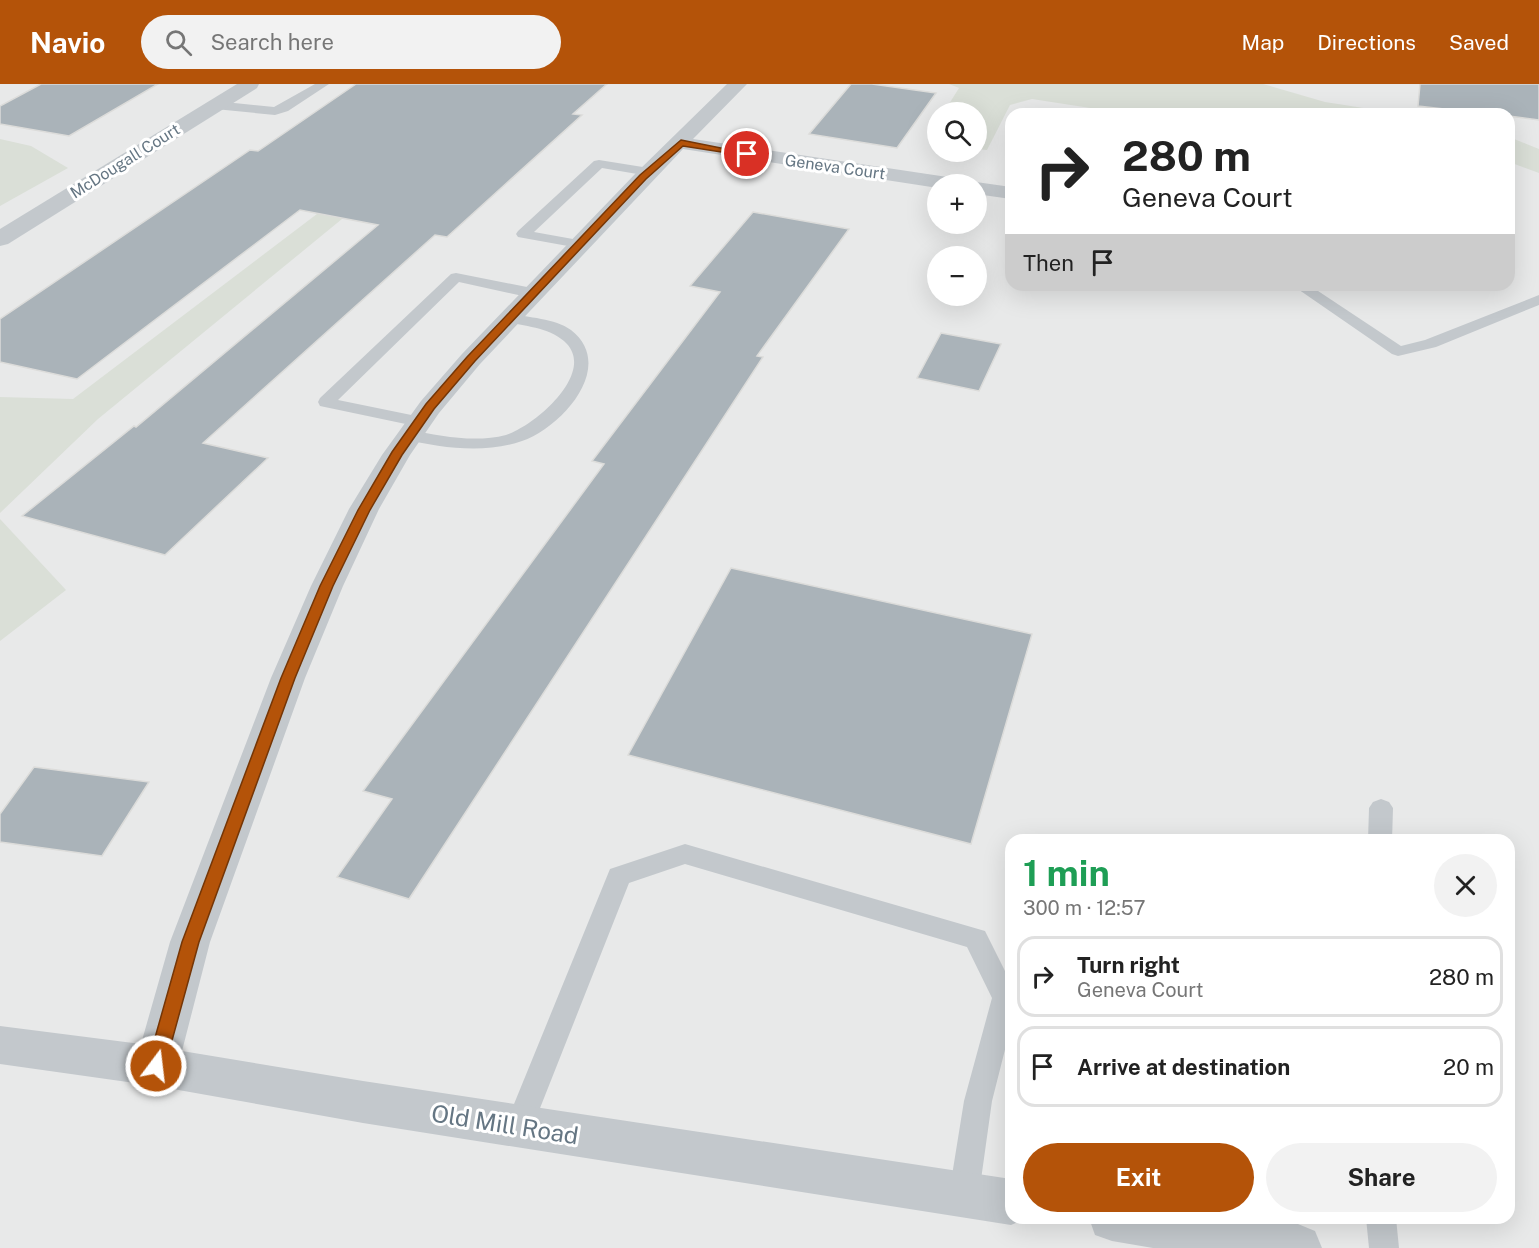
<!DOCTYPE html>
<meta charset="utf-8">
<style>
body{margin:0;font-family:"Public Sans",sans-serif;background:#f2f2f2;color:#222;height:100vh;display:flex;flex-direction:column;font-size:22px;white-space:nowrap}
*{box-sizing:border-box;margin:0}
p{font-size:20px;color:#767676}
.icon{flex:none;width:33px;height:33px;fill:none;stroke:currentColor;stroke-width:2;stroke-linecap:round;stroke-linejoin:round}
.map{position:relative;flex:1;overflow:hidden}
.side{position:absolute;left:1005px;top:750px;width:510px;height:390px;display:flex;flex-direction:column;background:#fff;border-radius:18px;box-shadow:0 6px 24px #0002}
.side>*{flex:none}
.banner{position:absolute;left:1005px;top:24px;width:510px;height:183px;border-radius:18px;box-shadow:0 6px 24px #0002;background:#fff;color:#222;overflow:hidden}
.tools{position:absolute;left:927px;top:18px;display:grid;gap:12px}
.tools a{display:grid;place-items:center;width:60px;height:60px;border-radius:50%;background:#fff;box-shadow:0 6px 24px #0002;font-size:30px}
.pin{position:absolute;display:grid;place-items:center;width:51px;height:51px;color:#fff;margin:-26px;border:3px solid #fff;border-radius:50%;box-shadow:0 2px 6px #0007}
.me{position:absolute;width:66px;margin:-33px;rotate:15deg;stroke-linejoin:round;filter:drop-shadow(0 0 4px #0008)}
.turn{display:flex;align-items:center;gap:21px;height:126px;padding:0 18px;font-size:27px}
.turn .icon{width:78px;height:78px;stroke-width:2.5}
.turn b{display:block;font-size:42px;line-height:51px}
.then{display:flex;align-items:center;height:57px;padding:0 18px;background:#0003;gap:12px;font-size:22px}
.round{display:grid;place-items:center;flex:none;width:63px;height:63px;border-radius:32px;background:#f2f2f2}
.headline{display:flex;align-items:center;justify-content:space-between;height:102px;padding:0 18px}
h1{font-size:36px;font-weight:700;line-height:45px;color:#1e9e55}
.cta{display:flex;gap:12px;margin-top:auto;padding:12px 18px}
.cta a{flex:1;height:69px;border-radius:36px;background:#b45309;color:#fff;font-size:24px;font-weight:700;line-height:69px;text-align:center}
.cta a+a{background:#f2f2f2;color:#222}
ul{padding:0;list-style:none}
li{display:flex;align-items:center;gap:18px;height:81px;margin:0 12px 9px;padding:0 6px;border:3px solid #e0e0e0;border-radius:18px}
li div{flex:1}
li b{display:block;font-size:22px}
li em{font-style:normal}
header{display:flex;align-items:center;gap:36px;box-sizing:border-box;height:84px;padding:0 30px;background:#b45309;color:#fff}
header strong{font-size:28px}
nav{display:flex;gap:33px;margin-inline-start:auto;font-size:21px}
.search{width:420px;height:54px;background:#f2f2f2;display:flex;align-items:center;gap:15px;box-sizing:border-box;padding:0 21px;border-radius:33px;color:#767676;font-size:22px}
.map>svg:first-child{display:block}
</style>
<header>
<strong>Navio</strong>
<div class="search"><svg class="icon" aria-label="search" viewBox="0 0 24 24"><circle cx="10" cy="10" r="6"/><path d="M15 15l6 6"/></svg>Search here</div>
<nav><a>Map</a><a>Directions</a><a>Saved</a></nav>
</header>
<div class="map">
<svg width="1539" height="1164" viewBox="0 0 1539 1164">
<rect width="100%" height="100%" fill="#fafaf8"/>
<path fill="#e8e9e9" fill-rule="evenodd" d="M0,0H1539V1164H0ZM938,28H976V68H938ZM1011,30H1509V201H1011ZM938,100H976V140H938ZM938,172H976V212H938ZM1011,756H1509V1134H1011Z"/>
<g fill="#dadfd7">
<polygon points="949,0 1263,0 1325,18 1402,30 1129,30 1032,15 1010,21 987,66 977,65 976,28 944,28 959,4"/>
<polygon points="1509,53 1539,65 1539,89 1509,78"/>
<polygon points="0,55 31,62 68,84 0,122"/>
<polygon points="371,89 392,94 98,335 0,429 0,313 73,315"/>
<polygon points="0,435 66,506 0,557"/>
</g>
<g fill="#aab3b9" stroke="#dcdcda" stroke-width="1.5">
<polygon points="41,0 158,0 69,52 0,40 0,22"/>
<polygon points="356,0 607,0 573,30 582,31 447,153 435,151 203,359 268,374 165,471 22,432 134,342 136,343 378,141 300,126 77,295 0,278 0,235 250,66 258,67"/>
<polygon points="851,0 872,0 936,9 897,64 809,50"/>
<polygon points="1420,0 1539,0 1539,36 1509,32 1509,30 1488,30 1418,22"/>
<polygon points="753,128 849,145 757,272 763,273 409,815 337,793 392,715 363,707 604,380 592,377 720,208 690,202"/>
<polygon points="941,249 1001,260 979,307 917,294"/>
<polygon points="731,484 1032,550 971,760 628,671"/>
<polygon points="34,683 149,698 102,772 0,758 0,730"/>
</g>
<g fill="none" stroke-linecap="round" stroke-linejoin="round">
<g fill="#c3c8cc" fill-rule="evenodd">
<polygon points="315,0 329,0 288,27 275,31 215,25 209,21 215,17 274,23"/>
<polygon points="599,76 649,84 656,88 649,92 602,84 534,148 584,157 586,160 584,163 579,164 518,153 516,150 518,147 594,77"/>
<polygon points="456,189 532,204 540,209 532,214 459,198 338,316 426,334 429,338 426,342 420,343 320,322 318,318 320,314 451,190"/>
<polygon points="1292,201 1309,201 1401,262 1425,256 1539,211 1539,221 1436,263 1398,272 1392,270"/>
<path d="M509,229C528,234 555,234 571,246C617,282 562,343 522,357C485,370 441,364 404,355L401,351L404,347L410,346C440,352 475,359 506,351C533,343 595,291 567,260C551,243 525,243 504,237L501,234L504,231Z"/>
<polygon points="1381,715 1389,718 1393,724 1392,756 1368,756 1369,724 1373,718"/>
<polygon points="685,760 985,847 1011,899 1011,942 992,1017 979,1110 974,1120 964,1125 954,1120 949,1110 964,1017 992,914 967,863 685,780 629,799 529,1052 519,1055 509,1052 505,1042 610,785"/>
<polygon points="1366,1134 1396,1134 1399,1164 1369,1164"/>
</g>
<g fill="#c3c8cc" fill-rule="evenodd">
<polygon points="237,0 259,0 257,4 8,160 0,162 0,145"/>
<polygon points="727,0 747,0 693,55 954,94 961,96 964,100 938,100 938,104 683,65 480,280 439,329 410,371 379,425 343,502 305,594 210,858 182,967 363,997 1011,1095 1011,1134 1027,1134 1011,1141 363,1039 156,1002 0,980 0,942 141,960 170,858 271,594 311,502 349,425 382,371 421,317 462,270 636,89"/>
<polygon points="976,98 1011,103 1011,115 976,110 976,100 968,100"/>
<polygon points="1089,1134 1259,1134 1298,1140 1315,1147 1322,1164 1153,1164 1112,1157 1095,1151"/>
</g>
</g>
<polygon fill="#b45309" stroke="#753606" stroke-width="1.5" points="681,56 751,70 747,72 683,62 646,95 475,277 434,325 402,371 370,426 333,502 295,594 199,858 165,982 163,988 156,990 150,988 147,982 182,858 281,594 320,502 358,426 392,368 426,320 467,273 640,91"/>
<g text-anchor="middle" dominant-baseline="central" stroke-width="6" stroke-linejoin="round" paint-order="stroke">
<g font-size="16" fill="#657683" stroke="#fff">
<text transform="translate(125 77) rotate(-32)">McDougall Court</text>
<text transform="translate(835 83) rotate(8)">Geneva Court</text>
</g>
<g font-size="24" fill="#657683" stroke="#fff">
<text transform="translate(505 1040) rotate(9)">Old Mill Road</text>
</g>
</g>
</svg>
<div class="tools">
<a><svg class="icon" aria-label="search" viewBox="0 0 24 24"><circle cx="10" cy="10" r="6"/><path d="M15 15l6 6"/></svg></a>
<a>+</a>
<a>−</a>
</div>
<div class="pin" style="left:747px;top:70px;background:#d93025"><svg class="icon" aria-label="arrive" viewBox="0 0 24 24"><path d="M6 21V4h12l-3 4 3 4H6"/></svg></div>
<svg class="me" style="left:156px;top:982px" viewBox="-20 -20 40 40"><circle r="17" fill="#b45309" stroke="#fff" stroke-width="3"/><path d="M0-11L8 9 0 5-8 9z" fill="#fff"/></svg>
<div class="banner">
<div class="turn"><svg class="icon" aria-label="right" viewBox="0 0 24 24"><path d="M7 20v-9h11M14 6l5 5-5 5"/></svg><div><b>280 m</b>Geneva Court</div></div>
<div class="then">Then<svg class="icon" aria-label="arrive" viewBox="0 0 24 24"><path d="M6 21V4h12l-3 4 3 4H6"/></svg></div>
</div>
<section class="side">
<div class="headline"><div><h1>1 min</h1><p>300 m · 12:57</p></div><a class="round"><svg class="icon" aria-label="close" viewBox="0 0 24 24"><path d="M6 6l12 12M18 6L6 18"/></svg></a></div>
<ul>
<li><svg class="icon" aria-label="right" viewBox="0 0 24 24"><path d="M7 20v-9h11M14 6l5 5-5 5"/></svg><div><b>Turn right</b><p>Geneva Court</p></div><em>280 m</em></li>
<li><svg class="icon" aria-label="arrive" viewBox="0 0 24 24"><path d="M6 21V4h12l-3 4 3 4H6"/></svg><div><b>Arrive at destination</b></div><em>20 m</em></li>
</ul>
<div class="cta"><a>Exit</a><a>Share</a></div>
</section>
</div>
